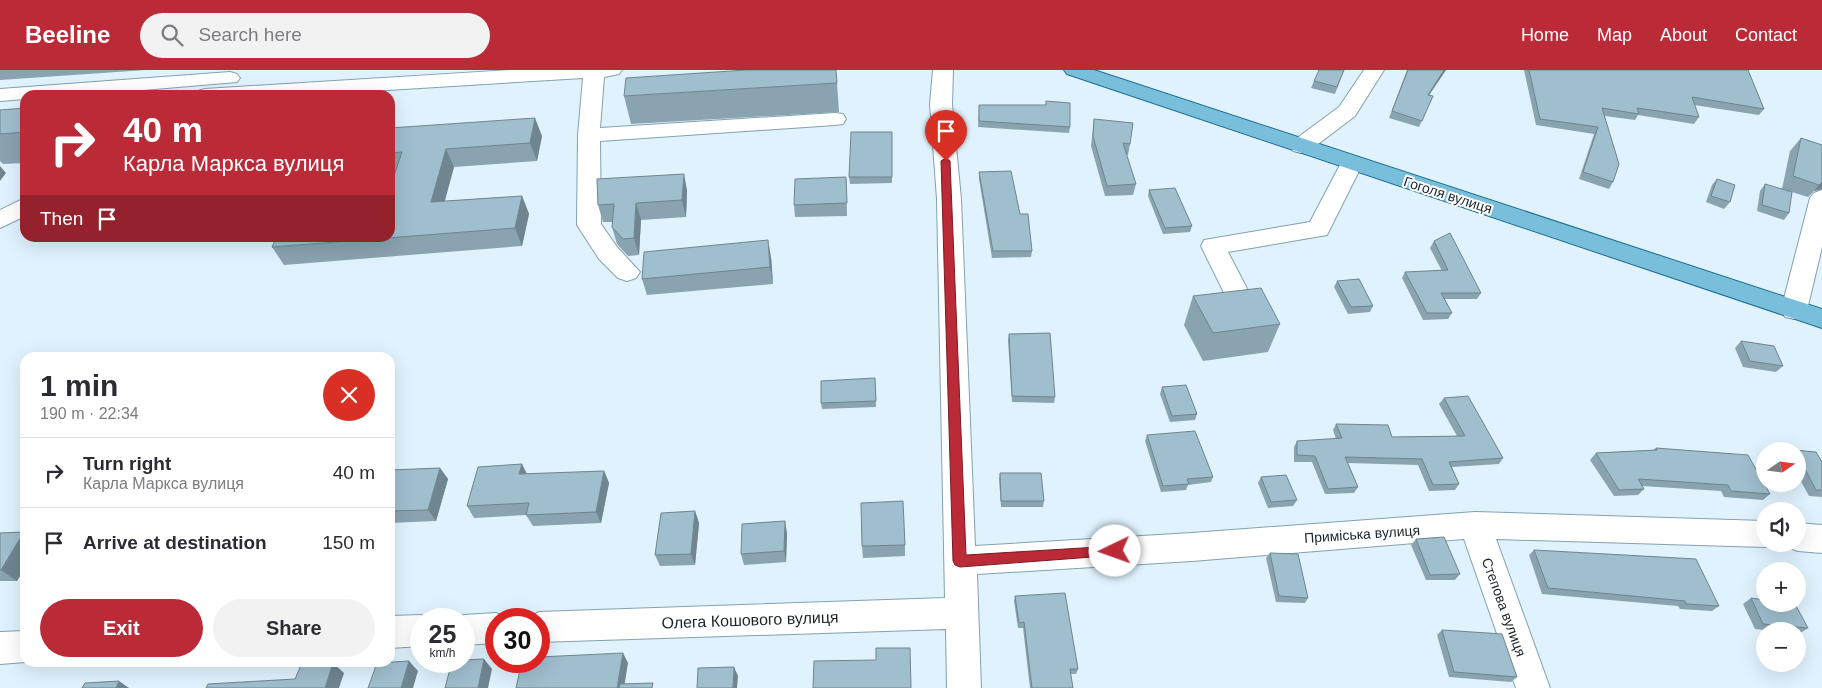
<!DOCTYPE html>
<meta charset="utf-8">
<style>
body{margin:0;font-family:Helvetica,sans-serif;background:#f2f2f3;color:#2b2b33;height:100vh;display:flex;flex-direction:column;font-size:19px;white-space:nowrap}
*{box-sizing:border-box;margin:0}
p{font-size:16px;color:#7c7c81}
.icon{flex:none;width:28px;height:28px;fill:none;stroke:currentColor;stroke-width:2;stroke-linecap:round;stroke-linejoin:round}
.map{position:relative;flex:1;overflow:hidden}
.panel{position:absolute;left:20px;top:282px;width:375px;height:315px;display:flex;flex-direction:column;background:#fff;border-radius:15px;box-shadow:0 5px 20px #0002}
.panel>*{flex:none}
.top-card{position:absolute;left:20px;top:20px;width:375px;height:152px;border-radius:15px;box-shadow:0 5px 20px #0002;background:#bb2a37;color:#fff;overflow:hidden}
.needle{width:32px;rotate:76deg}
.controls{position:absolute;left:1756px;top:372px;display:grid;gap:10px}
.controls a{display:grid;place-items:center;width:50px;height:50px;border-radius:50%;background:#fff;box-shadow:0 5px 20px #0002;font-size:25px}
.speed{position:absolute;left:410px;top:538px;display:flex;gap:10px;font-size:25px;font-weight:700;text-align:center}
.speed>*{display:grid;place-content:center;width:65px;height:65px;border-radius:50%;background:#fff;box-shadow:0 5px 20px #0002;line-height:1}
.speed small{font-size:12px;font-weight:400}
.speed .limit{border:8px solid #d22;background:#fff;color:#111}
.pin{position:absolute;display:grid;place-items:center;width:42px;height:42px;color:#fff;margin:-51px -21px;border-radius:50% 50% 50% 0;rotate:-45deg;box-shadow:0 0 5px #0007}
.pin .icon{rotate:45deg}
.me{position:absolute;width:55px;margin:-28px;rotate:267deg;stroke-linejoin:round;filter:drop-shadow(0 0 4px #0008)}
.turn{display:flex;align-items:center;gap:18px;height:105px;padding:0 20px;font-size:22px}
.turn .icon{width:65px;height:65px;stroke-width:2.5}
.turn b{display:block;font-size:35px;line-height:42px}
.then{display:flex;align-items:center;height:48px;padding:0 20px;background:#0003;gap:10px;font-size:19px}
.round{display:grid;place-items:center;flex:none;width:52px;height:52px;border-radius:26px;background:#f2f2f3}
.summary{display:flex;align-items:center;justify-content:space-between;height:85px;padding:0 20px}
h1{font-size:30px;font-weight:600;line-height:38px}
.action{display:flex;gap:10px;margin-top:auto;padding:10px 20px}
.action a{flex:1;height:58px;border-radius:30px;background:#bb2a37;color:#fff;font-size:20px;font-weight:600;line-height:58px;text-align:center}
.action a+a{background:#f2f2f3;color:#2b2b33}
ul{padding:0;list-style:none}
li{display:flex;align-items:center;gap:15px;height:70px;padding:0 20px;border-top:1px solid #e1e1e2}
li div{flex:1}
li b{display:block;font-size:19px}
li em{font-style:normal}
header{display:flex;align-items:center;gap:30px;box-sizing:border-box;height:70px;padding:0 25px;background:#bb2a37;color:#fff}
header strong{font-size:24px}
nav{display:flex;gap:28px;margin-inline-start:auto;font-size:18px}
.search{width:350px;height:45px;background:#f2f2f3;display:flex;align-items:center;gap:12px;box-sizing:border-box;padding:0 18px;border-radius:28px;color:#7c7c81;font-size:19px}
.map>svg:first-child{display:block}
</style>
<header>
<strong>Beeline</strong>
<div class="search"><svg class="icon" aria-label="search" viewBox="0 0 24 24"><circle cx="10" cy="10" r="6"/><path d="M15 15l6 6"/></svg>Search here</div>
<nav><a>Home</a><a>Map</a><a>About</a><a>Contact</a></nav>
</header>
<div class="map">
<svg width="1822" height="618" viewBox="0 0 1822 618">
<rect width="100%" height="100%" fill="#dff2fd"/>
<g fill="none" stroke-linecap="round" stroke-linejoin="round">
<g stroke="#83a1b1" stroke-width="2">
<g id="minor">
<polygon points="512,0 622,0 619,4 604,7 600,58 835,43 843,44 846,49 843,54 835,55 600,71 601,154 617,177 640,202 636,208 627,211 618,208 599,189 577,155 578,65 583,8 306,25 195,25 198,21 205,19"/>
<polygon points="933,0 953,0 952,34 961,129 975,476 1192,463 1475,442 1765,451 1765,474 1775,474 1765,477 1496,469 1550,618 1516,618 1464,469 1192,491 977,504 981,618 947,618 946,559 539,572 539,549 526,549 539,542 945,528 937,129 930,34"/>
<polygon points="1364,0 1384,0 1355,46 1309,81 1301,83 1293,81 1290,76 1293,71 1339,37"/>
<polygon points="230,2 237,4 240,8 237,12 84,25 25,25 25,29 0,31 0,19"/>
<polygon points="1352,86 1360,88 1363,93 1327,165 1228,182 1254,232 1250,239 1241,241 1232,239 1201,176 1204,170 1310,152 1341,93 1344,88"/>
<polygon points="1822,120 1822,177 1807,240 1803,247 1794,249 1785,247 1781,240 1810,128 1814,123"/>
<polygon points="25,128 25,146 0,158 0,140"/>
<polygon points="1798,453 1822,455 1822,483 1798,481 1787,477 1786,474 1798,474"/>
<polygon points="496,543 509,549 496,549 496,573 464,575 464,549 453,549 464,545"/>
<polygon points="421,545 429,549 421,549 421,576 390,578 390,546"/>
<polygon points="25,561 26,592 0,594 0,562"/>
</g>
</g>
<g stroke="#1d6d8e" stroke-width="2">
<polygon id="major" points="1064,0 1094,0 1822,239 1822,258 1067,4"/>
</g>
<use href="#minor" fill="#fff" fill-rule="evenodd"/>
<use href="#major" fill="#79bfdc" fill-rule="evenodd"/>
</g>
<g fill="#89a3b1">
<polygon points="0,0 146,0 0,10"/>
<polygon points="1344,0 1335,24 1311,18 1314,11"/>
<polygon points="1407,0 1446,0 1429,25 1433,26 1419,57 1389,48"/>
<polygon points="1524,0 1748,0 1764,39 1759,45 1694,35 1699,47 1694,54 1638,45 1635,50 1605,46 1613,112 1609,119 1579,109 1594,64 1536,55"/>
<polygon points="837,13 839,42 631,54 624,26"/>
<polygon points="979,35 1045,35 1070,57 1069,63 978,57"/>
<polygon points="25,38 25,93 3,94 0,91 0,40"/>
<polygon points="1094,49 1130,74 1128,85 1126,85 1136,114 1133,125 1105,126 1091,76"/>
<polygon points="390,58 542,66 537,91 454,97 445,131 522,126 529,144 522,176 284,195 272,177 390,168 395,101 390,102"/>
<polygon points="892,62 892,113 850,114 849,107"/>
<polygon points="1801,68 1822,119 1814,121 1808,127 1782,119 1790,81"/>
<polygon points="979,102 1020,144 1032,181 1031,187 992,188 979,109"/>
<polygon points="846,107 847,146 795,147 794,135"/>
<polygon points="1717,109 1730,132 1724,139 1706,132 1712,115"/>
<polygon points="1765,114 1789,143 1784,150 1757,141 1760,121"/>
<polygon points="687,120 686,147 641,150 639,185 628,186 617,174 612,157 612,152 603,152 598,135"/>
<polygon points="1149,120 1192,156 1190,162 1163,164 1148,126"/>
<polygon points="1434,171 1481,223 1477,229 1445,229 1452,243 1448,249 1423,250 1402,208 1405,202 1442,201 1430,178"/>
<polygon points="771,187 773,214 647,225 642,209"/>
<polygon points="1337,211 1373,236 1370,242 1348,244 1334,217"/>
<polygon points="1193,226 1280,254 1268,282 1203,291 1184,255"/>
<polygon points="1009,264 1055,327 1054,333 1012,332 1008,270"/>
<polygon points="1741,271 1783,296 1776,302 1743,297 1735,278"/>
<polygon points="875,308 876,337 822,339 821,333"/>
<polygon points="1162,317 1197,344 1195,350 1170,352 1160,324"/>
<polygon points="1444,328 1503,388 1499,394 1452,397 1459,414 1455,420 1429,421 1418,395 1348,393 1358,417 1354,423 1325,424 1312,392 1294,392 1294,377 1297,371 1336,369 1333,360 1336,354 1392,367 1457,366 1439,334"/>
<polygon points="1147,365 1213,407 1211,412 1188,415 1186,420 1161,422 1145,371"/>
<polygon points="1656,378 1770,424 1763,430 1724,427 1721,421 1642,416 1644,419 1638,425 1614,426 1590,390 1596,383 1653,380"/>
<polygon points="1794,380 1816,382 1822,392 1822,427 1809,426 1798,406 1798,381 1792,381"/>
<polygon points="440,398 448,409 436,451 390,453 390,400"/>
<polygon points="604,401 609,413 601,453 533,456 526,445 474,448 467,436 526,404"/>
<polygon points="1000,403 1044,431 1043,437 1001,437 999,409"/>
<polygon points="1261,407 1297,430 1293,436 1268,438 1258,413"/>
<polygon points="695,441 699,453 695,495 660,496 655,485"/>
<polygon points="24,462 25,497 17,511 0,511 0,463"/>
<polygon points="787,463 786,492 744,495 741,484"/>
<polygon points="1416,469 1460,504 1455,510 1426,510 1411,475"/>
<polygon points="905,475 905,486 863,488 862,476"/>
<polygon points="1534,480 1719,536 1712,541 1680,539 1678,536 1542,524 1529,485"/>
<polygon points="1270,483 1308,528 1305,533 1276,532 1266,488"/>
<polygon points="1015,526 1078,599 1076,604 1070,604 1073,618 1030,618 1023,558 1018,558 1014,531"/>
<polygon points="1751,528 1808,558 1799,564 1798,563 1798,561 1775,561 1755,559 1743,534"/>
<polygon points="1442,560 1517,607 1511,612 1449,607 1437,565"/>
</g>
<g fill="#6f8590">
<polygon points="1444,0 1446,0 1425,31 1428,25"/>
<polygon points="535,48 542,66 537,91 530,73"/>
<polygon points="446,79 454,97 439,150 431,132"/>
<polygon points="0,96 6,103 0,111"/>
<polygon points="684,104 687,120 686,147 682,130"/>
<polygon points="1822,111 1822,119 1814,121"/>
<polygon points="522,126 529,144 522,176 515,158"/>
<polygon points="636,133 641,150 639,185 634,168"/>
<polygon points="768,170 771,187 773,214 770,197"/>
<polygon points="522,394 528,406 519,404"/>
<polygon points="440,398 448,409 436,451 428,440"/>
<polygon points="604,401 609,413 601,453 596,442"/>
<polygon points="695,441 699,453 695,495 691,484"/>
<polygon points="785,451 787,463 786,492 784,481"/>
<polygon points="24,462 25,497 17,511 1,500"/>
<polygon points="623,583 628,593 624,618 617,618"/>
<polygon points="484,589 492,599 488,618 478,618"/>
<polygon points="409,591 418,601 413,618 401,618"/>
<polygon points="333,593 344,603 339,618 325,618"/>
<polygon points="734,597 738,606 737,618 733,618"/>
<polygon points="119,611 129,618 116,618"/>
</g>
<g fill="#9fbece" stroke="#6f8590">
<polygon points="746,0 836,0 837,13 624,26 626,8"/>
<polygon points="1319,0 1344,0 1337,17 1314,11"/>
<polygon points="1408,0 1444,0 1428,25 1433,26 1422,51 1392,41"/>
<polygon points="1529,0 1748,0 1764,39 1692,27 1699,47 1637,38 1639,44 1602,38 1619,94 1613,112 1583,102 1598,57 1540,49"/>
<polygon points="229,23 228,25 206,25"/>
<polygon points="1046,31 1070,33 1070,57 979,51 979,35 1046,35"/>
<polygon points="25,38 25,62 0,64 0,40"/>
<polygon points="535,48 530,73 446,79 431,132 522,126 515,158 272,177 276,168 390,168 390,117 402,82 390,83 390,58"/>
<polygon points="1094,49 1133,53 1130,74 1123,73 1136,114 1107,116 1093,66"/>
<polygon points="851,62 892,62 892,107 849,107"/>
<polygon points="1801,68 1822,75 1822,112 1819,115 1793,106"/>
<polygon points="1011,101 1020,144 1028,144 1032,181 993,181 979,102"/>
<polygon points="684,104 682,130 636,133 634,168 623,169 612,157 614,134 598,135 597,109"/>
<polygon points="846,107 847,133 794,135 795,109"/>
<polygon points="1717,109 1735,115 1730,132 1711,126"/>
<polygon points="1765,114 1792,122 1789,143 1762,135"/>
<polygon points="1175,118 1192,156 1165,158 1149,120"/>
<polygon points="1450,163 1481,223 1441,223 1452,243 1427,243 1405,202 1448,200 1434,171"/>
<polygon points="768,170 770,197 642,209 644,182"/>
<polygon points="1359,209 1373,236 1351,237 1337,211"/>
<polygon points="1261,218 1280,254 1213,263 1193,226"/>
<polygon points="1050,263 1055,327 1012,326 1009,264"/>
<polygon points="1741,271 1774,276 1783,296 1750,291"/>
<polygon points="875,308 876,331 821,333 821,311"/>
<polygon points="1186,315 1197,344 1172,346 1162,317"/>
<polygon points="1468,326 1503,388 1449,392 1459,414 1433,415 1422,389 1345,387 1358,417 1328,419 1315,386 1297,385 1297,371 1342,368 1336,354 1388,355 1392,367 1465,366 1444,328"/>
<polygon points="1195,361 1213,407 1187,409 1189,414 1163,416 1147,365"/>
<polygon points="1656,378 1748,385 1770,424 1731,421 1728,415 1638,409 1644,419 1619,420 1596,383 1657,380"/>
<polygon points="1794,380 1816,382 1822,392 1822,420 1816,420 1798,386 1798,381 1795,381"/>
<polygon points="522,394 519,404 604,401 596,442 526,445 529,433 467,436 478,397"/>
<polygon points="440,398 428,440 390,441 390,400"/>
<polygon points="1000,403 1041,403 1044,431 1001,431"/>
<polygon points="1286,405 1297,430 1271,432 1261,407"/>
<polygon points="903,431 905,475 862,476 861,433"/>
<polygon points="695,441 691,484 655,485 661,443"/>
<polygon points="785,451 784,481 741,484 742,454"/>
<polygon points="24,462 1,500 0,500 0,463"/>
<polygon points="1444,467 1460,504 1430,505 1416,469"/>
<polygon points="1534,480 1696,489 1719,536 1686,534 1685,531 1548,518"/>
<polygon points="1270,483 1298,484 1308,528 1279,526"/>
<polygon points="1065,523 1078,599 1070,599 1073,618 1032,618 1024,552 1019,553 1015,526"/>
<polygon points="1751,528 1765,530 1765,534 1795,534 1808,558 1763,554"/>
<polygon points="1442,560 1502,564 1517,607 1454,602"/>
<polygon points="876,578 910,578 911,618 813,618 814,591 876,590"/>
<polygon points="623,583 617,618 516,618 522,591 539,591 539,587"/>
<polygon points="484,589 478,618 445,618 452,591 464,591 464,590"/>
<polygon points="409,591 401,618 368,618 377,593"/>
<polygon points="333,593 325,618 206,618 208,614 295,609 301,595"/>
<polygon points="734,597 733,618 697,618 698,598"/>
<polygon points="119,611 116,618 82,618 85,613"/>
<polygon points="653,613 652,618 619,618 620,614"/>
</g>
<polygon fill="#bb2a37" stroke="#7a1b24" points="946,88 950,91 966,485 1115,476 1119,477 1121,481 1119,485 960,497 955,495 953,491 941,91"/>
<g text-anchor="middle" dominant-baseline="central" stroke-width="4" stroke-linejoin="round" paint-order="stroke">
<g font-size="14" fill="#18242a" stroke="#fff">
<text transform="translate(1448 125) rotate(18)">Гоголя вулиця</text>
<text transform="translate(1362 464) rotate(-4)">Приміська вулиця</text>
<text transform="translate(1504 537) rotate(70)">Степова вулиця</text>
</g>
<g font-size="16" fill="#18242a" stroke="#fff">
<text transform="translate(750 550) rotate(-2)">Олега Кошового вулиця</text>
</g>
</g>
</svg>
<div class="controls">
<a><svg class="needle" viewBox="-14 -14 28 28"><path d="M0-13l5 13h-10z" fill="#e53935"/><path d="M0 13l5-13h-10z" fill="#7c7c81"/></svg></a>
<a><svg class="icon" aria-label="sound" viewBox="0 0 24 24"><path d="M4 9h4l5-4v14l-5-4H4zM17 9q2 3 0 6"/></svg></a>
<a>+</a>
<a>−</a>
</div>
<div class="speed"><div>25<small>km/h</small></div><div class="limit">30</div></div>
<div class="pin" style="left:946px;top:91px;background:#d93025"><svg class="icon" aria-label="arrive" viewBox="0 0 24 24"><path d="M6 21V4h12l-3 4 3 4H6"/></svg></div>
<svg class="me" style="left:1115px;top:481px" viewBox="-20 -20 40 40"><circle r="19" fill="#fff"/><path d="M0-13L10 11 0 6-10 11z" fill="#bb2a37"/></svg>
<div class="top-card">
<div class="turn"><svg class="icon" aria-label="right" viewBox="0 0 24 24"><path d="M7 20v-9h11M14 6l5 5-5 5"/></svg><div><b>40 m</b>Карла Маркса вулиця</div></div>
<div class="then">Then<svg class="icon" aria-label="arrive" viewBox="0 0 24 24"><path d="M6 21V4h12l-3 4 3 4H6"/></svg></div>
</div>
<section class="panel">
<div class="summary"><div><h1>1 min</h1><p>190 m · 22:34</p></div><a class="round" style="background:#d93025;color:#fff"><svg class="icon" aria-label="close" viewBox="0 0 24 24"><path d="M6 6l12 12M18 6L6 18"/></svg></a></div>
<ul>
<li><svg class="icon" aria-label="right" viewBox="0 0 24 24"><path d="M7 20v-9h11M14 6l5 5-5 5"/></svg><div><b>Turn right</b><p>Карла Маркса вулиця</p></div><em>40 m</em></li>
<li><svg class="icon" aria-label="arrive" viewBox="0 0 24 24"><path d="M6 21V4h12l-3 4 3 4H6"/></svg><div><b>Arrive at destination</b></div><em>150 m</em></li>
</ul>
<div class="action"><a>Exit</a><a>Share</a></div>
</section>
</div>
